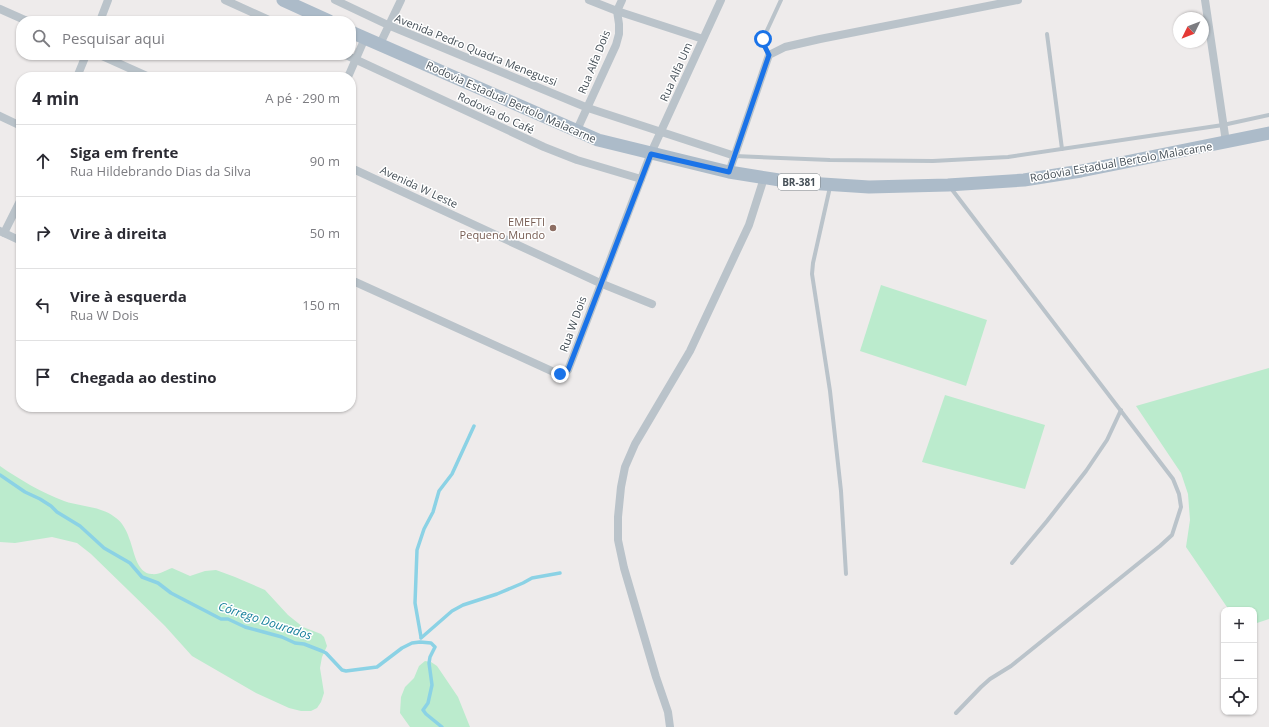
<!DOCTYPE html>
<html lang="pt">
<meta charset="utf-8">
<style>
:root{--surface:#fff;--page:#f2f2f3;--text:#2b2b33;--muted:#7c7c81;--line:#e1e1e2}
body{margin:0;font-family:"Open Sans",sans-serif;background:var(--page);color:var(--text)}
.controls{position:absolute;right:12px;bottom:12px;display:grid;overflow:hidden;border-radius:8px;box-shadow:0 1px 3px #0004}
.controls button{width:36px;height:36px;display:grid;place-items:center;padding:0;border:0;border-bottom:1px solid var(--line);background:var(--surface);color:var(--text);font:20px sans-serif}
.compass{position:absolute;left:1173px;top:12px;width:36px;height:36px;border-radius:50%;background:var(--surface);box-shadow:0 1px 3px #0004;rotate:227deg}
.stop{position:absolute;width:12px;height:12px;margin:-9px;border:3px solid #1a73e8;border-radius:50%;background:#fff}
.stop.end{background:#1a73e8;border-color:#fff;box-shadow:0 1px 4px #0008}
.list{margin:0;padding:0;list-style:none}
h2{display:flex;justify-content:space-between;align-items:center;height:52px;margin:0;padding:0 16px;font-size:17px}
h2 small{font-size:13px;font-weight:400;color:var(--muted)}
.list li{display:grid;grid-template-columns:26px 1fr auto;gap:12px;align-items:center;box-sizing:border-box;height:72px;padding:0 16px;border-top:1px solid var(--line)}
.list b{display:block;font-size:15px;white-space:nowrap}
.list p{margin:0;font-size:13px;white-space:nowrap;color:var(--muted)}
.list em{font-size:13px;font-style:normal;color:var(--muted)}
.icon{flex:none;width:22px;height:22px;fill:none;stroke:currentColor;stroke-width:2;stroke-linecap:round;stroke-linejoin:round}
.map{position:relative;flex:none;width:1269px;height:727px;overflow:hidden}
.search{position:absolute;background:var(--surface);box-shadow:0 1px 3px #0004;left:16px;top:16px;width:340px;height:44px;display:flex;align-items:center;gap:10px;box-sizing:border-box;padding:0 14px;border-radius:16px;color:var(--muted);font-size:15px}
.panel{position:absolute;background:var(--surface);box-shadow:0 1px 3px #0004;left:16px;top:72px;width:340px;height:340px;border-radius:16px}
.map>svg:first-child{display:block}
.green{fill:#bbebcd}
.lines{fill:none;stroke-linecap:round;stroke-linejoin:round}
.stream{stroke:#8bd2e5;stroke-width:3.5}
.service{stroke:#bac3ca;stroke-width:4}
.minor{stroke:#bac3ca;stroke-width:8}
.primary{stroke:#acbbc9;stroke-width:13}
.route{stroke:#1a73e8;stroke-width:5}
.education-dot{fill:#8d6e63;stroke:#fff;stroke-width:1.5}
.labels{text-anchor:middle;stroke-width:3;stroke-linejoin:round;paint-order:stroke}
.shield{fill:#fff;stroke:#7d8489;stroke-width:1}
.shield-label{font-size:10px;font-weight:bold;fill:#454f57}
.street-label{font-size:11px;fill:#454f57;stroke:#fff}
.education-label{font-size:11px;fill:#785e54;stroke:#fff;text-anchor:end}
.water-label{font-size:12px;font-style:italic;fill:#157f9b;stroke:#fff}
</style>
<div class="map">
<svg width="1269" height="727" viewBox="0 0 1269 727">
<rect width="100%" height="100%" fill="#eeebeb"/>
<g class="green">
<path d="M881 285 987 320 966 386 860 351Z"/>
<path d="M1269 368V619L1254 624V610H1229L1186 547 1190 520 1188 494 1181 473 1136 406Z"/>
<path d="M945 395 1045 425 1025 489 922 462Z"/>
<path d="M0 466C20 480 41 492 64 501 81 507 102 506 116 518 122 522 127 531 129 538 134 549 136 574 152 574 159 575 166 570 172 568L190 576 205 571 216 570 235 577 265 590 288 615 303 627 321 634 324 637 327 646 322 657 320 668 324 693 321 702 317 708 311 711H301L289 708 256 693 192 656 165 626 91 554 77 543 52 537 15 543 0 542Z"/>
<path d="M425 661 431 662 437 666 458 697 470 727H410L400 713 401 697 405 687 414 678 419 666Z"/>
</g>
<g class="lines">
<g class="stream">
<path d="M0 475 25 492 40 499 51 506 57 512 80 526 104 548 130 563 142 577 158 583 171 593 221 619H228L245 627 282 637 295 643 304 644 322 651 326 653 342 670 346 671 377 667 402 648 412 643 420 642 431 643 435 647 430 657 429 663 432 685 428 703 423 710 426 714 442 727"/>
<path d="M421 637 415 603 417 550 424 529 433 512 439 491 452 474 474 426"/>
<path d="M421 638 452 611 463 605 497 594 523 583 532 578 560 573"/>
</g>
<g class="service">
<path d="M1047 34 1062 149"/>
<path d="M769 55 763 43V39L781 0"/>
<path d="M735 156 830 160 933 161 1008 157 1223 125 1269 115"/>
<path d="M830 187 813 263 812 274 830 391 841 491 846 574"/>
<path d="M950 187 1173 479 1179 494 1181 507 1172 535 1160 546 1011 666 990 679 981 687 956 713"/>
<path d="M1012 563 1047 521 1086 471 1107 440 1121 410"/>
</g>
<g class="minor">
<path d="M225 0 271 21"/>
<path d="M335 0 388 25 588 108 735 156"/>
<path d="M589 0 617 11 703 39"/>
<path d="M1205 0 1226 142"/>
<path d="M0 9 27 21"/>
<path d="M100 21 108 0"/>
<path d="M380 44 401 0"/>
<path d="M100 55 149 77"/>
<path d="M346 55 544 147 577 160 641 179"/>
<path d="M77 77 86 55"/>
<path d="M348 77 365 38"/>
<path d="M0 116 21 126"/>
<path d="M576 132 616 45 619 34V24L617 11 622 0"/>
<path d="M351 168 600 283 652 304"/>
<path d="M729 172 769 55 785 47 820 39 1018 0"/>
<path d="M0 231 21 241"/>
<path d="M4 233 21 199"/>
<path d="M351 280 556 373H565L568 370 651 153 721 0"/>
<path d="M670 727 668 712 656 677 624 568 618 540V517L621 487 625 467 635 444 690 351 749 225 764 178"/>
</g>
<g class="primary">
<path d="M283 0 329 21"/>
<path d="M351 32 598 140 729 172 792 182 869 187 948 185 1024 180 1081 171 1269 133"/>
</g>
</g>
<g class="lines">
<path class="route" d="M560 374 568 370 651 154 729 172 769 55 763 43V39"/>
</g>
<circle class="education-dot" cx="553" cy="228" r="4"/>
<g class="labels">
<rect class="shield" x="778" y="174" width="42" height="16" rx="3"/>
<g class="shield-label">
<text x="799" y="186">BR-381</text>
</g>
<g class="street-label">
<text transform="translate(476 50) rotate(22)" y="4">Avenida Pedro Quadra Menegussi</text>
<text transform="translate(594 62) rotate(-68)" y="4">Rua Alfa Dois</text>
<text transform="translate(676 72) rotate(-66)" y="4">Rua Alfa Um</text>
<text transform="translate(511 102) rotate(24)" y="4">Rodovia Estadual Bertolo Malacarne</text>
<text transform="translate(496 113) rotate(25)" y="4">Rodovia do Café</text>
<text transform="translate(1121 162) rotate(-10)" y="4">Rodovia Estadual Bertolo Malacarne</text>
<text transform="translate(419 187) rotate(25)" y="4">Avenida W Leste</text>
<text transform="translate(573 324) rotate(-70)" y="4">Rua W Dois</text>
</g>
<g class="education-label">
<text x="545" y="226">EMEFTI<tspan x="545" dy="13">Pequeno Mundo</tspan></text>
</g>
<g class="water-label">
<text transform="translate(265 621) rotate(18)" y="4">Córrego Dourados</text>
</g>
</g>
</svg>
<div class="controls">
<button>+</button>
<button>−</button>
<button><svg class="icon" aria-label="locate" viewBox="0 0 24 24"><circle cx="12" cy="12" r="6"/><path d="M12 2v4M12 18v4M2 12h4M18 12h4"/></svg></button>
</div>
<svg class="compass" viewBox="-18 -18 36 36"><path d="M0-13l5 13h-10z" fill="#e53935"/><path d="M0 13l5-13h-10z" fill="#7c7c81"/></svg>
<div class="stop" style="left:763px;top:39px"></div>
<div class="stop end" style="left:560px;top:374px"></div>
<div class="search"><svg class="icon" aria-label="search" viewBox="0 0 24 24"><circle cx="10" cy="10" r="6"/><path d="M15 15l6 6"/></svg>Pesquisar aqui</div>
<section class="panel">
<h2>4 min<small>A pé · 290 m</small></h2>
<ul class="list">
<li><svg class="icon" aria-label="ahead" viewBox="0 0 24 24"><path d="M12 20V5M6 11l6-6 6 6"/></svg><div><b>Siga em frente</b><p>Rua Hildebrando Dias da Silva</p></div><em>90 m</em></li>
<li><svg class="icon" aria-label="right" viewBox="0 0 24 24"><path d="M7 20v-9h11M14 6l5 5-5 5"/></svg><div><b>Vire à direita</b></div><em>50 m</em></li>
<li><svg class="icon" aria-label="left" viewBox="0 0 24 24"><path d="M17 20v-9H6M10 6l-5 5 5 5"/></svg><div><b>Vire à esquerda</b><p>Rua W Dois</p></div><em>150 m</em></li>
<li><svg class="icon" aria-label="arrive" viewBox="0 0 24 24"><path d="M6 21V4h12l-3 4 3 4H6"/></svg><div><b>Chegada ao destino</b></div></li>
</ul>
</section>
</div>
